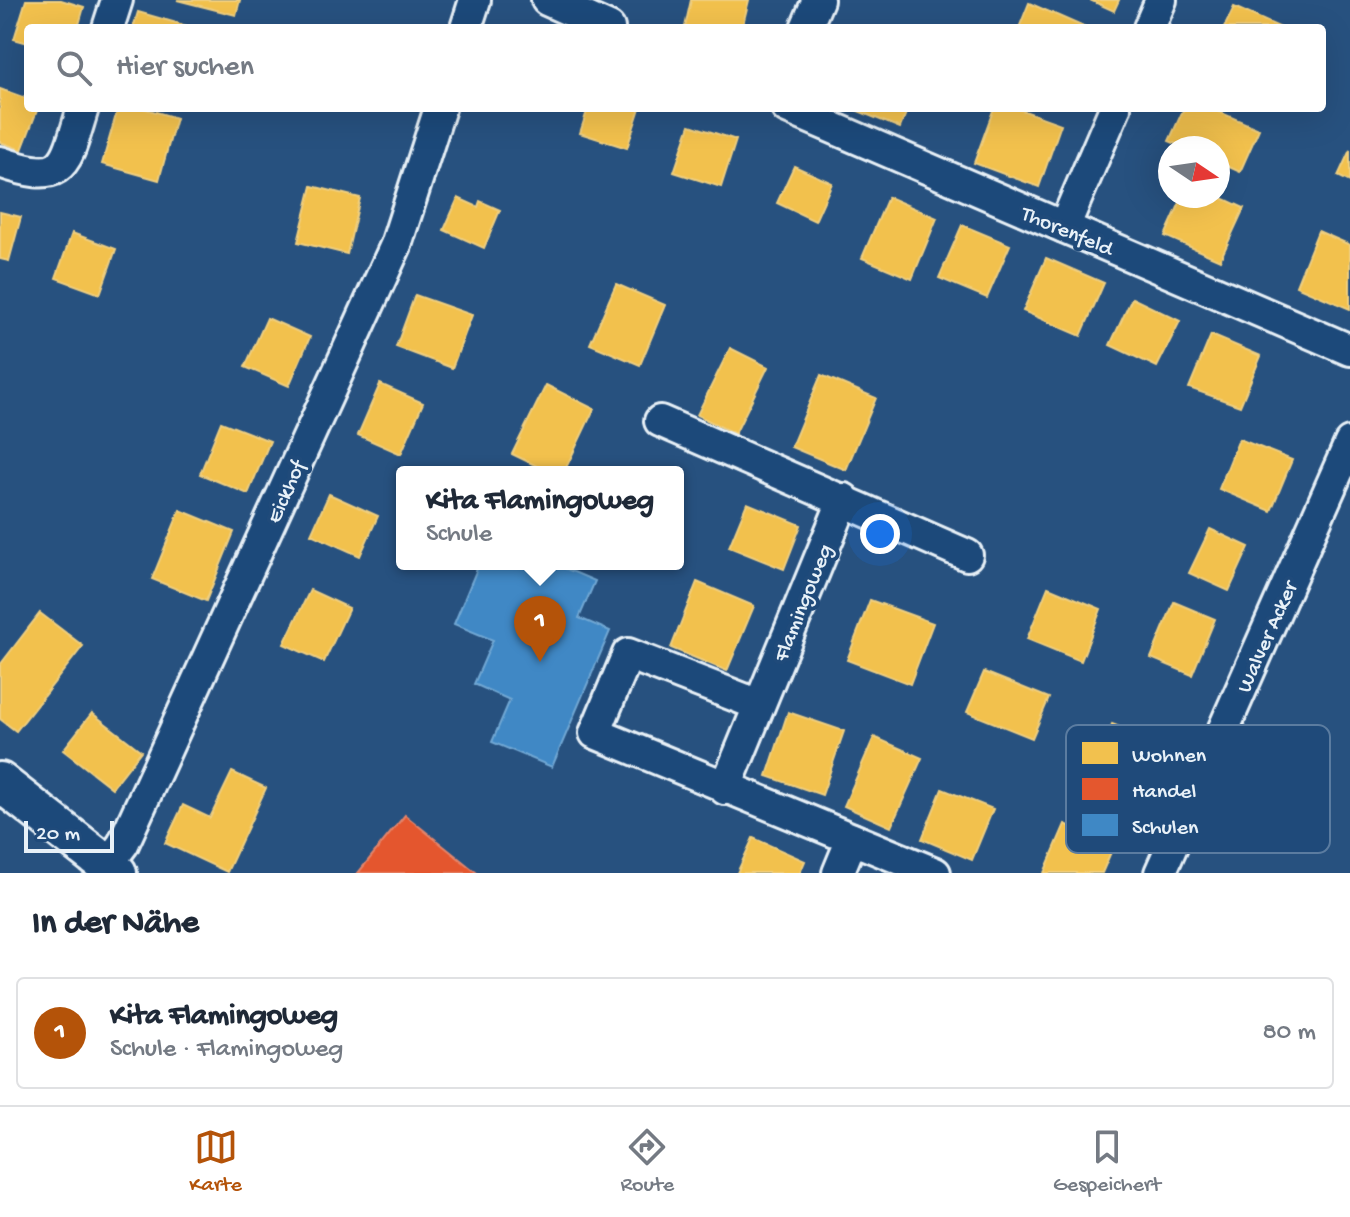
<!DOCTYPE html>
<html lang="de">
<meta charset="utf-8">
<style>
:root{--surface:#fff;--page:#f2f2f3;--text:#1f2937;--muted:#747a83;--line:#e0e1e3;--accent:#b45309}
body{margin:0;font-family:"Gochi Hand",sans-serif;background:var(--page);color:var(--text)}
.compass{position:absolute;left:1158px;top:136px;width:72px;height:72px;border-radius:50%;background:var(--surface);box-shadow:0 8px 32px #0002;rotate:103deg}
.scale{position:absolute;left:24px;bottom:20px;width:90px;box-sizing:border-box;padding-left:8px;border:4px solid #e8f1f8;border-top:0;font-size:22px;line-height:28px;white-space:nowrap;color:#e8f1f8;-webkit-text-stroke:6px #1f4a7a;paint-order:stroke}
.you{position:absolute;left:880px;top:534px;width:28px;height:28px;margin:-20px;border:6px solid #fff;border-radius:50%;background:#1a73e8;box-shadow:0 0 0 12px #1a73e833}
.badge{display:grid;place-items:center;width:52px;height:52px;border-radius:50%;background:var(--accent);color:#fff;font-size:26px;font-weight:700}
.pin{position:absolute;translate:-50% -66px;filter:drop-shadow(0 2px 4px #0008)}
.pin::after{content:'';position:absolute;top:42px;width:28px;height:24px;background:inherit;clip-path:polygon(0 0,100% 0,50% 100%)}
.popup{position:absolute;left:396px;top:466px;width:288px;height:104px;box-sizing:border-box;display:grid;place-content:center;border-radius:8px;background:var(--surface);filter:drop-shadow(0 2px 6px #0005);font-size:26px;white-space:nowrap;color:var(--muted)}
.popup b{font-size:30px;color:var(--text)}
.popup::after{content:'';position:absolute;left:50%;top:100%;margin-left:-16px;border:16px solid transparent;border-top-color:var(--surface)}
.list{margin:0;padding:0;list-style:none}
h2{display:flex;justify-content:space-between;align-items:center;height:104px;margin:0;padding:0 32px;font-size:34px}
h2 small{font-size:26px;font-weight:400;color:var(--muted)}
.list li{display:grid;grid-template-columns:52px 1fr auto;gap:24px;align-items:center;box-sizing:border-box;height:112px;margin:0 16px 16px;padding:0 16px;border:2px solid var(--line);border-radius:8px}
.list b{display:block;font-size:30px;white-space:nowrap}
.list p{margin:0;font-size:26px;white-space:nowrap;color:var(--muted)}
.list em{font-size:26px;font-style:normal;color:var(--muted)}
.icon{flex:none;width:44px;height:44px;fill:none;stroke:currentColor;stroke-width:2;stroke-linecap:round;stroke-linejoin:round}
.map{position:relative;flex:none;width:1350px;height:873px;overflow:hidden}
.search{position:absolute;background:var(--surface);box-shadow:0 8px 32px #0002;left:24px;right:24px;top:24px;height:88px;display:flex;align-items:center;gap:20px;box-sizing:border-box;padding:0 28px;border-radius:8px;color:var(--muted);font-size:30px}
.sheet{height:232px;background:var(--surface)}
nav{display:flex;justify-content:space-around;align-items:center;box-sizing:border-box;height:112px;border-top:2px solid var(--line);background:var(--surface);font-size:22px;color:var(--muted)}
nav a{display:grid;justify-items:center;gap:4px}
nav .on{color:var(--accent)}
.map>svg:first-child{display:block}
.homes{fill:#f2c14e;stroke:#efcf81;stroke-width:2}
.shops{fill:#e4572e;stroke:#e5856b;stroke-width:2}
.schools{fill:#3f88c5;stroke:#72a8d4;stroke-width:2}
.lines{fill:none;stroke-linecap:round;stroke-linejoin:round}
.minor-casing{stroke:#e8f1f8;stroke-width:36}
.major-casing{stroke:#e8f1f8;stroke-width:44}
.minor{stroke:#1f4a7a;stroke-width:30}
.major{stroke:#1f4a7a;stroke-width:38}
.labels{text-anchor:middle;stroke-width:8;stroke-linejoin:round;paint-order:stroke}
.street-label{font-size:22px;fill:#e8f1f8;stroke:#1f4a7a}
.key{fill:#1f4a7a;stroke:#5b7ca0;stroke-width:2}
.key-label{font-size:22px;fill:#e8f1f8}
</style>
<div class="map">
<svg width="1350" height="873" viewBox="0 0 1350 873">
<rect width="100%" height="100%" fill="#27517f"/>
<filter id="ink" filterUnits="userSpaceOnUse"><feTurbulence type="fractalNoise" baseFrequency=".0125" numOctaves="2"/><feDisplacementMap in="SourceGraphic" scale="16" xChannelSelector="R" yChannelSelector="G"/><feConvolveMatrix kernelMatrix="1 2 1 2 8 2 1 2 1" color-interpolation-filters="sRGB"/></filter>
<g filter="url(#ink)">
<g class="homes">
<path d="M26 0H61L84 7 78 28H28V43L14 39Z"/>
<path d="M177 0H240L236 15Z"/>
<path d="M691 0H749L742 28 685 27Z"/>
<path d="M1090 0H1119L1114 11Z"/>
<path d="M1029 3 1086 28H1019Z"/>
<path d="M1234 7 1281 28H1224Z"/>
<path d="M138 12 194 28H133Z"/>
<path d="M0 89 28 99V108H38L22 150 0 142Z"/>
<path d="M118 108H143L176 118 159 180 102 164Z"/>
<path d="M588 108H640L627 148 580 133Z"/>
<path d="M851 108H908L900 128Z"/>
<path d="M994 108H1016L1061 124 1039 187 974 163Z"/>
<path d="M1184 108H1210L1259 129 1240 172 1218 162V148H1186L1169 141Z"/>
<path d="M690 125 736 140 721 187 674 172Z"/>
<path d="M1350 150V182L1338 176Z"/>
<path d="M794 166 832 183 815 221 777 203Z"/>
<path d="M312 186 360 198 347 254 298 242Z"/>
<path d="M1183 196H1218L1244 208 1220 260 1165 236Z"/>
<path d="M888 197 937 218 912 279 862 258Z"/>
<path d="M458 198 478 207 480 201 500 210 484 248 444 230Z"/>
<path d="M0 212 21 217 9 261 0 259Z"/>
<path d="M962 225 1010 245 987 298 939 278Z"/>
<path d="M1318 231 1350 245V309L1296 286Z"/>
<path d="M72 233 116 249 100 294 56 278Z"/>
<path d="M1046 258 1104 283 1081 336 1023 311Z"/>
<path d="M616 284 665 305 640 365 590 344Z"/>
<path d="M415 295 472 315 452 368 396 347Z"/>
<path d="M1132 298 1180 321 1157 367 1110 345Z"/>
<path d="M267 318 310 337 289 386 245 367Z"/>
<path d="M1211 335 1261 356 1240 406 1189 388Z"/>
<path d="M730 348 768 367 735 434 697 415Z"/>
<path d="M821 375 876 398 846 470 791 447Z"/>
<path d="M380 384 423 403 401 454 358 435Z"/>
<path d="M546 385 594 409 564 472H549L512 454Z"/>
<path d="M221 422 270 441 248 494 200 474Z"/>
<path d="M1239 439 1292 460 1271 511 1219 489Z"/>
<path d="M329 494 378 516 360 556 311 534Z"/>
<path d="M747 503 801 525 784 569 729 547Z"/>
<path d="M180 510 234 532 206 601 152 579Z"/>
<path d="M1210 529 1249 547 1229 591 1189 573Z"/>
<path d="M697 582 754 606 727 671 671 648Z"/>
<path d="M1048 587 1101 609 1081 661 1027 639Z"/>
<path d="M310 590 349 608 324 662 284 644Z"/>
<path d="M870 600 933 623 910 684 847 660Z"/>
<path d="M1174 602 1215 619 1192 675 1151 658Z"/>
<path d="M40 613 83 646 16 731 0 719V665Z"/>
<path d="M984 672 1049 698 1032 738 967 712Z"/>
<path d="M788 712 844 731 822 795 767 776Z"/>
<path d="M92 713 141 751 112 788 63 750Z"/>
<path d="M1112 724 1155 741 1136 790 1094 774Z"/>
<path d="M874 737 922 758 891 827 844 806Z"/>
<path d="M232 772 266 788 227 872 165 843 183 805 210 818Z"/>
<path d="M942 789 993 809 972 860 922 839Z"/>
<path d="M1065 824 1114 845 1102 873H1044Z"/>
<path d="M753 838 805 861 800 873H737Z"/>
</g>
<path class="shops" d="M405 815 477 873H358Z"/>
<path class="schools" d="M479 564H555L595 581 579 618 610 631 552 767 492 742 510 700 474 684 493 640 454 624Z"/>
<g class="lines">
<g class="minor-casing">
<g id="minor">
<path d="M547 0 609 28"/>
<path d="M108 28 117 0"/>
<path d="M466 28 475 0"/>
<path d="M806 28 818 0"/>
<path d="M1149 28 1161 0"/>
<path d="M787 108 1350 350"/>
<path d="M0 162C66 185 65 166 83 108"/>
<path d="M1064 227 1115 108"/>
<path d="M660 421 967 555"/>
<path d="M759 705 628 654 595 733 935 873"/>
<path d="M725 789 844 499"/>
<path d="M107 865 123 844 396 245 440 108"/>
<path d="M838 873 852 839"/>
<path d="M1160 873 1350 443"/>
</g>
</g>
<g class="major-casing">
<path id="major" d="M0 782 117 873"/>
</g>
<use href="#minor" class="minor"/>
<use href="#major" class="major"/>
</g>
</g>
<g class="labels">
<g class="street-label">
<text transform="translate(1068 229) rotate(23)" y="8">Thorenfeld</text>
<text transform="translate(284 491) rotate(-66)" y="8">Eickhof</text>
<text transform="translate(801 602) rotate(-68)" y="8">Flamingoweg</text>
<text transform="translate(1265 636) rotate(-66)" y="8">Walver Acker</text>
</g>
</g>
<rect x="1066" y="725" width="264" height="128" rx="12" class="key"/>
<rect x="1082" y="742" width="36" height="22" fill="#f2c14e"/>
<rect x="1082" y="778" width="36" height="22" fill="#e4572e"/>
<rect x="1082" y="814" width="36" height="22" fill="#3f88c5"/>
<g class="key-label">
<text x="1132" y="761">Wohnen</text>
<text x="1132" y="797">Handel</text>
<text x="1132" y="833">Schulen</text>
</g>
</svg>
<svg class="compass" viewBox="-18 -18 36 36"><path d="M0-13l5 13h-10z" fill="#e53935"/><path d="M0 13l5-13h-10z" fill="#747a83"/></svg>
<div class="scale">20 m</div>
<div class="you"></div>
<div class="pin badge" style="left:540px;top:662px">1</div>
<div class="popup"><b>Kita Flamingoweg</b>Schule</div>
<div class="search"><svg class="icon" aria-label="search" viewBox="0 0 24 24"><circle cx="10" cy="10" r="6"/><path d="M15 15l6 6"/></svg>Hier suchen</div>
</div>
<section class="sheet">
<h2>In der Nähe<small></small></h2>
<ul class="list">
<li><span class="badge">1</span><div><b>Kita Flamingoweg</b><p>Schule · Flamingoweg</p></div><em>80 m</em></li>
</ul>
</section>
<nav>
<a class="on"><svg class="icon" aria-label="map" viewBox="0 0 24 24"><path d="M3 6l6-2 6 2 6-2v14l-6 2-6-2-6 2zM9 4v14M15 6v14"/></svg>Karte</a>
<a><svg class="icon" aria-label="directions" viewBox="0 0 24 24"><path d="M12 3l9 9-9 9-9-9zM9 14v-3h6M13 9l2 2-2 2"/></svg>Route</a>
<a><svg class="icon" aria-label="saved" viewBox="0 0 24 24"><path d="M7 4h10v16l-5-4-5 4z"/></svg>Gespeichert</a>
</nav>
